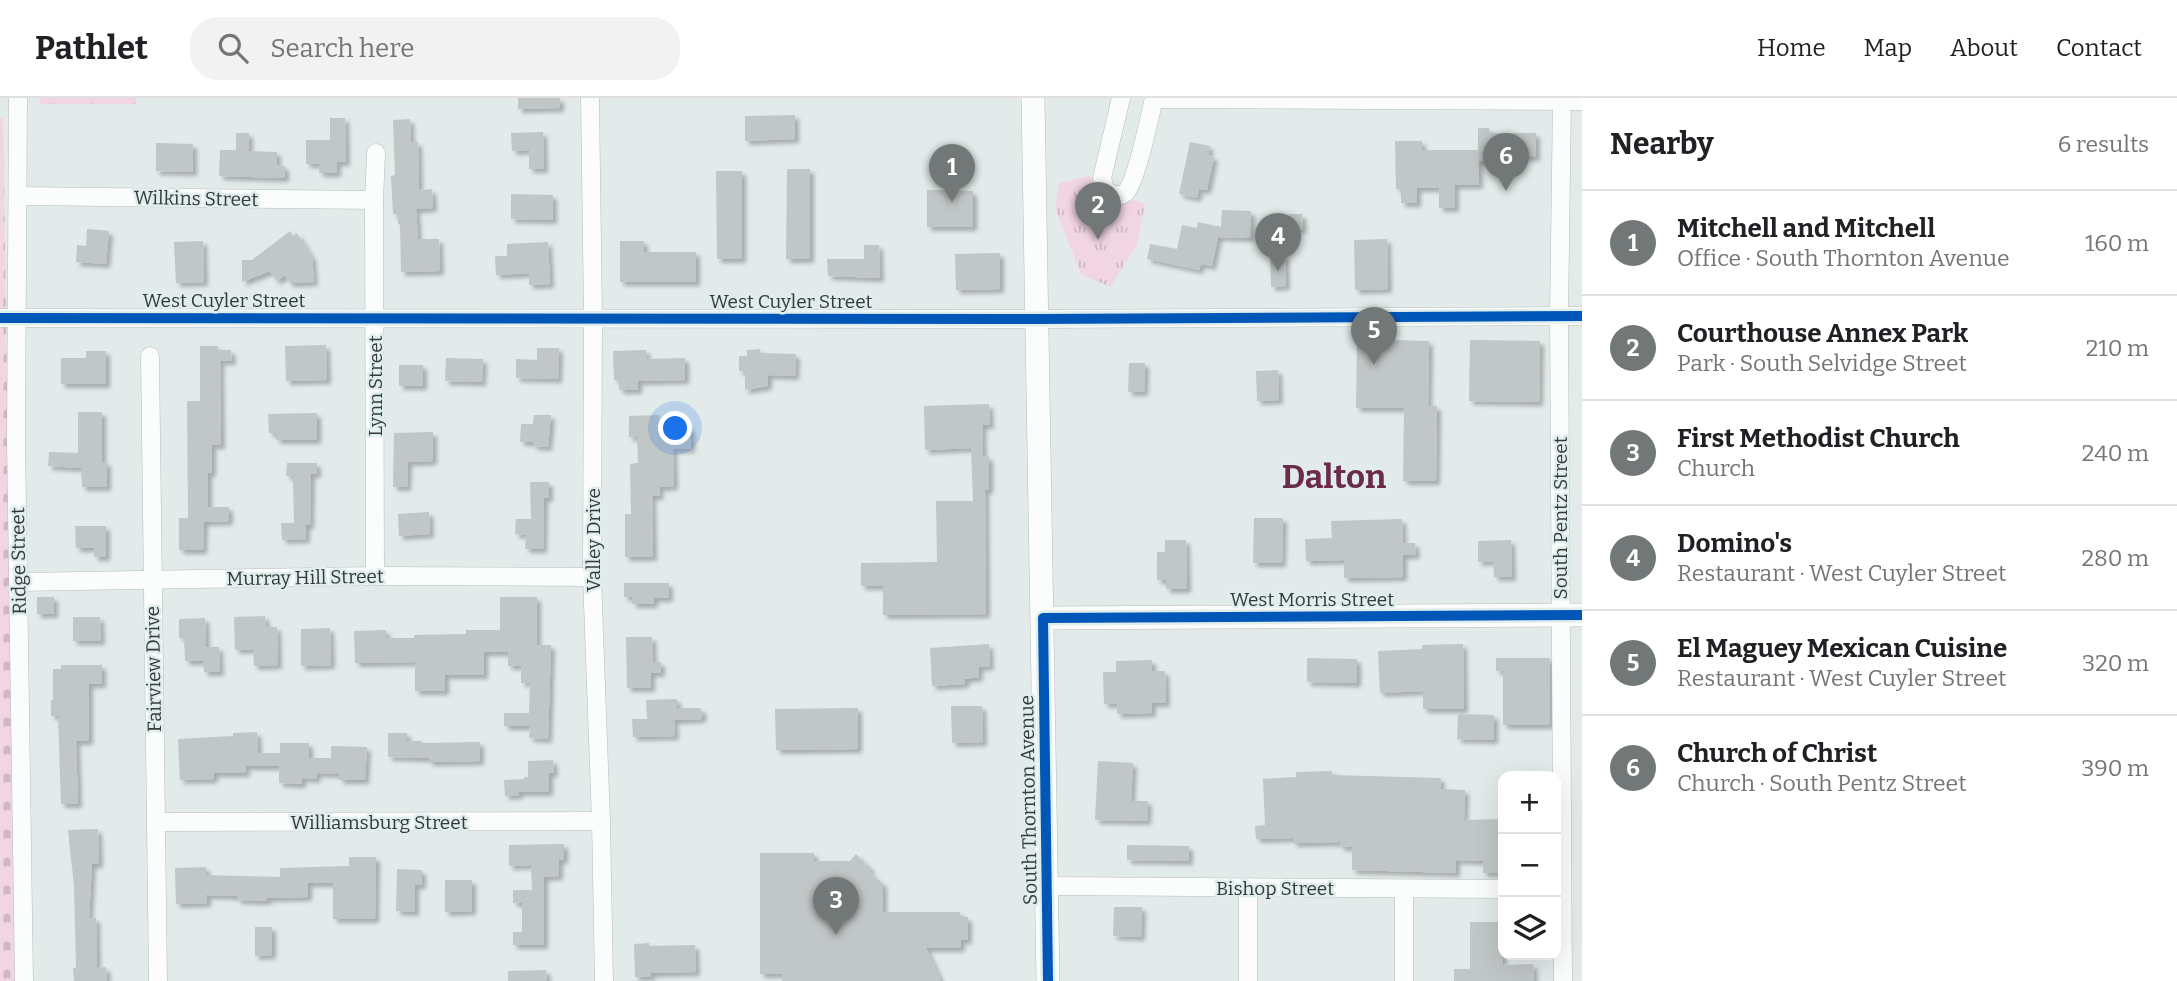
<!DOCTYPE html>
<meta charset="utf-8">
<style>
:root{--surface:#fff;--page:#f2f2f2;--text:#202124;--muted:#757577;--line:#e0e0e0;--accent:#727877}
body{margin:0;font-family:Bitter,serif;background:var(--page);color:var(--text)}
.controls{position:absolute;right:21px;bottom:21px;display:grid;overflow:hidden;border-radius:14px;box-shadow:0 7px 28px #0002}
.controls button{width:63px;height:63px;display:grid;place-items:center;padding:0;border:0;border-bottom:2px solid var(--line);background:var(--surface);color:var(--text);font:35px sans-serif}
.you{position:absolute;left:676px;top:331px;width:24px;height:24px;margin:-18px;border:5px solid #fff;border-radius:50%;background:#1a73e8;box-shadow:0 0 0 10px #1a73e833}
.badge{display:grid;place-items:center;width:46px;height:46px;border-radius:50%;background:var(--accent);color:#fff;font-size:23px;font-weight:700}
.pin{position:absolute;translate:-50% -58px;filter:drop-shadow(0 2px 4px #0008)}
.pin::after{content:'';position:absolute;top:37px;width:24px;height:21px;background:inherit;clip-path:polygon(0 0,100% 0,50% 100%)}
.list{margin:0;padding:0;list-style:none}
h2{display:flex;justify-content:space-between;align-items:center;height:91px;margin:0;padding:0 28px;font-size:30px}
h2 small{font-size:23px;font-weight:400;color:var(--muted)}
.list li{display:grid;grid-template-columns:46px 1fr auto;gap:21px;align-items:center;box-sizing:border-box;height:105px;padding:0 28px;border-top:2px solid var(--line)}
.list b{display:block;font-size:26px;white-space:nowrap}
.list p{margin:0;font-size:23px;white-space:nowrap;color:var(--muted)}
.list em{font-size:23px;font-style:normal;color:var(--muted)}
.icon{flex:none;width:38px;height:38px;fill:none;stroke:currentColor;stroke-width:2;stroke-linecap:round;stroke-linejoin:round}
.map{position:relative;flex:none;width:1582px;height:883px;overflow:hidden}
header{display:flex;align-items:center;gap:42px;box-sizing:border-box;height:98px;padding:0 35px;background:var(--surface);border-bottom:2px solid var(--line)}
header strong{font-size:33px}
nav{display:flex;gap:38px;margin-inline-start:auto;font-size:24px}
.search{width:490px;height:63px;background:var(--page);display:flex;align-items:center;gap:18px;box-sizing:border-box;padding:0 24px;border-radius:28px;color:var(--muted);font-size:26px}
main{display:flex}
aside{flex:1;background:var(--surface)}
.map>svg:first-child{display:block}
.grass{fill:url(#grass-tufts)}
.cemetery{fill:url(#cemetery-stones)}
.building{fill:#c1c6c6;filter:url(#shadow)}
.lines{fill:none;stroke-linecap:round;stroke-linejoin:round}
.minor-casing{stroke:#b7bcbc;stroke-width:19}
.major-casing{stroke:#b7bcbc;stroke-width:24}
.minor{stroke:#fbfcfc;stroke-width:18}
.major{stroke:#fbfcfc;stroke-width:23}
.cycleway-casing{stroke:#e0eded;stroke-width:15}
.cycleway{stroke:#0057b8;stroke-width:10}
.labels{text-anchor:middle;stroke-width:5;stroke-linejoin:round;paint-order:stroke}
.street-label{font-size:19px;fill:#353a39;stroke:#e0eded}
.town-label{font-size:33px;font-weight:bold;fill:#6c2b4a;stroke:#e0eded}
</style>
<header>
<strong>Pathlet</strong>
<div class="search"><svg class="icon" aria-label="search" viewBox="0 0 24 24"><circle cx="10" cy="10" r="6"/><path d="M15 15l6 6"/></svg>Search here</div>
<nav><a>Home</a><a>Map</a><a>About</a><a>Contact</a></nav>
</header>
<main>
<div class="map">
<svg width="1582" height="883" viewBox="0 0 1582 883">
<defs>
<pattern id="grass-tufts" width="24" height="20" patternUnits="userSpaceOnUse" patternTransform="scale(1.75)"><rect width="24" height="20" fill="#f1d5e2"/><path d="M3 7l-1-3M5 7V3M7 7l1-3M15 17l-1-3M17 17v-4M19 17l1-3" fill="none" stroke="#cfb8c3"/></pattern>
<pattern id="cemetery-stones" width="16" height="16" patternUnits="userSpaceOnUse" patternTransform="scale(1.75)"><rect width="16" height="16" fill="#f1d5e2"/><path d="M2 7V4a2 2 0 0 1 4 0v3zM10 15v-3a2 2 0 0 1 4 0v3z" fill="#cfb8c3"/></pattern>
<filter id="shadow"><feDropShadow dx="4" dy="4" stdDeviation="2" flood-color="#0004"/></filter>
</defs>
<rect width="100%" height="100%" fill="#e3eaea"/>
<g class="grass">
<rect x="40" y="0" width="96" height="6"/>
<path d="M1089 78 1107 110 1135 102 1145 106 1137 147 1110 189 1081 176 1055 111 1059 85Z"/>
</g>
<path class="cemetery" d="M0 20H3L16 883H0Z"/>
<g class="building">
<path d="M518 0H560V10L518 11Z"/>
<path d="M795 17V41L745 43V18Z"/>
<path d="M330 20H345L346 64H337V75H319V66H306V42H330Z"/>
<path d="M410 21 411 44H418L419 92 432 91 433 110 416 111 418 141H439L440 173 401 174 400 126H398L397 116H393L391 78 395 77 393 22Z"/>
<path d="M1478 30H1489V35H1536V59H1490V63H1479V87H1455V110H1439V90H1417V105H1401V91H1396L1395 43H1422V52H1478Z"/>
<path d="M543 34 544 71H529V52L512 53 511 35Z"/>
<path d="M236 35H249V53L277 54V67L285 68V80L219 78 220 52H236Z"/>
<path d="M1190 44 1210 48 1208 57 1214 59 1207 92 1199 91 1197 100 1179 96Z"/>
<path d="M156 45 193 46V74L156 73Z"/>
<path d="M787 71H810V161H786Z"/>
<path d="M716 73H742V161H717Z"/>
<path d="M927 92 973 93V129H927Z"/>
<path d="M511 96 553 97V122L511 121Z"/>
<path d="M1222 112 1251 113 1250 140 1218 139 1212 168 1201 166 1199 172 1147 161 1150 146 1177 151 1182 127 1197 130 1198 124 1221 129Z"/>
<path d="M1289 116H1302L1303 131 1289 132Z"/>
<path d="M87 131 109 133 106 166 76 164 77 147 86 148Z"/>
<path d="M290 133 293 138 297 135 312 159 314 184 290 185 285 177 277 183 270 173 242 184V162H252Z"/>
<path d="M1387 141 1388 191 1355 192 1354 142Z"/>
<path d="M203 143 204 184 176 185 174 144Z"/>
<path d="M620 143H644V154H696V184H620Z"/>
<path d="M548 144 550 186 529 187V175L496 177 495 158H507V146Z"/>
<path d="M864 147H879L880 180 828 178 827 161H864Z"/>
<path d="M1000 155V191L956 192 955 156Z"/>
<path d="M1270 157H1285L1286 188 1271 189Z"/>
<path d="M1357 241 1429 243 1428 308H1437L1436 383H1403L1404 310H1356Z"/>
<path d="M1470 242 1540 243 1539 304 1469 303Z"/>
<path d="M326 247 327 282 286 283 285 248Z"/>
<path d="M200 248H218V252H231L232 263H220L221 347H212V375H208V409H229V423L204 424 203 452H179V420H188L187 303H200Z"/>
<path d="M537 250H559L558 281 516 280V261L537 262Z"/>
<path d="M760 251V255L796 256 795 278 768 277V288L745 292V273H739V258H747V252Z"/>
<path d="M646 252 647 261 685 260V282L638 283V292H619V282H614L613 253Z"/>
<path d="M86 253H106V286H61V260H86Z"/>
<path d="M446 260 483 261 482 284 445 283Z"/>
<path d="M1129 265H1145L1144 294H1128Z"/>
<rect x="399" y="267" width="24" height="21"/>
<path d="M1278 272 1279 302 1257 303 1256 273Z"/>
<path d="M989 306 990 327H982L983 359 989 358V392H985L986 516 883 517V488H861V465L937 464 936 403H973L971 350 925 352 924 308Z"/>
<path d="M78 314H102V364H107V389H82L81 370 48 368 49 354 78 355Z"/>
<path d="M317 315V342H276V335H269L268 316Z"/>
<path d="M534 317H551L548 349 533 348V344H520L521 326H533Z"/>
<path d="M659 317 660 330 691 329V351H673L674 388 659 389 660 398H652L653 459H625V416H631L630 366 638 365 637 339H629V318Z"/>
<path d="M433 334V363L408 364 407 389H393L394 335Z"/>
<path d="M287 365H317V376H311L310 427H306V441L282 442 281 425H294L293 378H286Z"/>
<path d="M530 384H549V400H544L543 451H525L526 437 515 436 516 421H531Z"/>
<path d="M429 414 430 436 399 438 398 416Z"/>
<path d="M1254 420H1283L1282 465H1253Z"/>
<path d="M1402 421 1403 445H1415L1416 457H1403V479L1344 480V462L1306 463 1305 441 1332 440 1331 423Z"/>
<path d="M75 428H106V459H94V450H76Z"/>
<path d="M1165 442H1186L1187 491H1166V482H1157V454H1165Z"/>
<path d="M1511 442 1512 479H1494L1493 463 1478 464V443Z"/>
<path d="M624 485H669V500H654V506H632V499H624Z"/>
<rect x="37" y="499" width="17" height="17"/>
<path d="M500 499H537V547H551L548 641 529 640 530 628H504V615H529L530 585H521V568H508V554H484V577H445V593H415V564L355 565 354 533 386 532V540H414V537L466 536V532H500Z"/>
<path d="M265 518 266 529H277L278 567 254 568 253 551 235 552 234 519Z"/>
<path d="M73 519H100L101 543H73Z"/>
<path d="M205 520 206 549H219L220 574H204L203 563H185L184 540H179V521Z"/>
<path d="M330 530 331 567 301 568V531Z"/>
<path d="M626 539H652L653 564H661V575H651V590H627Z"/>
<path d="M989 546 990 568 979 569V579L965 581V586L932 588 930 550Z"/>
<path d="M1463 546 1464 611H1423V593L1380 595 1378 553 1422 551V547Z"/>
<path d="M1307 560 1357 561V585L1307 584Z"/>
<path d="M1496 560H1550V627H1503V573H1496Z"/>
<path d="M1152 562V573H1165L1166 605H1152V615L1117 616V605L1104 606 1103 574H1116V563Z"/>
<path d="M61 567H102V586H89V643H76L78 706H61L58 618H51V602H53V571H61Z"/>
<path d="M677 601V610H700L703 615 701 621 674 622 675 638 633 639 632 621H647L646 602Z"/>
<path d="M951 608H982L983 644 952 645Z"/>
<path d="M858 610V651L776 652 775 611Z"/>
<path d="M1458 616 1494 617V642L1457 641Z"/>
<path d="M257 634 258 655H280V645H309V660H331V648L367 649 365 682H339L340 676 317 675 316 681 302 680V686L279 685V668H245L246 675H214V681L180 682 178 641 233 638V635Z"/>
<path d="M388 635H407V643H422V645L480 644V663L429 664V660L388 659Z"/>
<path d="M553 662 554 675H549V694H519V697L505 698 504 682 524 681V679H528V663Z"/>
<path d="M1098 663 1133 665 1131 703H1148L1147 723 1095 722Z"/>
<path d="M1332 673V677L1441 680 1440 691 1465 692 1464 722 1503 721V775H1483V763L1456 762V775L1352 772V749H1340V744L1293 745V740L1256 741 1255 728 1265 727 1263 681 1296 679V674Z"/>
<path d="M98 731 99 766H92L89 820H96L97 870 106 869 107 883H74L73 870H76L74 788 68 732Z"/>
<path d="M564 746V762H559V778L544 779V847H513V834H522V805H513V792H532L531 767 509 768V747Z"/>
<path d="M1127 747 1189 748V763L1127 762Z"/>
<path d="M760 755H814V763H850L856 756 871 771 869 774 883 786V814H960V819H968V842H961V850H926L941 883H782V876H760Z"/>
<path d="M349 759H376L375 821H333V785H308V799L267 800V803L237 802V798L207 797V805L176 806 175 770 206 769V777L280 779V770L349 768Z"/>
<path d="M397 771 422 772V787H415V814L396 813Z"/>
<path d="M445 782H472V813L445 814Z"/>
<path d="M1114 809H1142L1141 839 1113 838Z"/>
<path d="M1470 824H1503V867L1533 866 1534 883H1454V871H1470Z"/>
<path d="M255 829H272V857L255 858Z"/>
<path d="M649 845V848L695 847 696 874 651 875V879H635L634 846Z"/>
<path d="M546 872 547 883H508V873Z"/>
</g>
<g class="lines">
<g class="minor-casing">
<g id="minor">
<path d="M18 0 16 342 24 883"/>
<path d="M590 0 593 219 592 479 601 723 604 883"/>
<path d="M1121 0 1102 80 1105 92C1111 96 1118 100 1125 95 1136 86 1150 17 1154 0"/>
<path d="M1562 0 1559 218 1563 883"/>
<path d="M1154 1 1582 3"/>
<path d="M18 98 374 102"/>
<path d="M0 220 1035 221 1582 218"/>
<path d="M150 258C151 467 157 675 158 883"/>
<path d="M375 478 374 102 376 55"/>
<path d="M19 484 375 478 592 479"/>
<path d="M157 724 601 723"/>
<path d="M1047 788 1503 791"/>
<path d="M1248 789V883"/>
<path d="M1404 883V791"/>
</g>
</g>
<g class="major-casing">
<g id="major">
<path d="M1033 0 1048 883"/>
<path d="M1043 520 1582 517"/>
</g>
</g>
<use href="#minor" class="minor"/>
<use href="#major" class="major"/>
<g class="cycleway-casing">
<g id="cycleway">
<path d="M0 220 1035 221 1582 218"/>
<path d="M1048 883 1043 520 1582 517"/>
</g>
</g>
<use href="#cycleway" class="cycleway"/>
</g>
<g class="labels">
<g class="street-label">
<text transform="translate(196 100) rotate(1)" y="7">Wilkins Street</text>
<text x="224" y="209">West Cuyler Street</text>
<text x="791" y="210">West Cuyler Street</text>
<text transform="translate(375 288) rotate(-90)" y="7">Lynn Street</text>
<text transform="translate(1560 420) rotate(-90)" y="7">South Pentz Street</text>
<text transform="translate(593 442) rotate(-90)" y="7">Valley Drive</text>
<text transform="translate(18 463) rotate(-91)" y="7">Ridge Street</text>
<text transform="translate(305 479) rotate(-1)" y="7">Murray Hill Street</text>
<text x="1312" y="508">West Morris Street</text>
<text transform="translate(153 571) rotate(-91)" y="7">Fairview Drive</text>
<text transform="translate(1028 702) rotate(-91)" y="7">South Thornton Avenue</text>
<text x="379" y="731">Williamsburg Street</text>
<text x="1275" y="797">Bishop Street</text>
</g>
<g class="town-label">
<text x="1334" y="390">Dalton</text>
</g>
</g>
</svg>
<div class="controls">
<button>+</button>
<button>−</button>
<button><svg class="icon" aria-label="layers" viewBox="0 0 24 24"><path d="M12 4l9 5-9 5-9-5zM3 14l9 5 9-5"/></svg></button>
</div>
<div class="you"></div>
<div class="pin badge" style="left:952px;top:104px">1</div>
<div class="pin badge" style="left:1098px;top:142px">2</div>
<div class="pin badge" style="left:836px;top:837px">3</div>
<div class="pin badge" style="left:1278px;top:173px">4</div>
<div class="pin badge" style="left:1374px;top:267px">5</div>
<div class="pin badge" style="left:1506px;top:93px">6</div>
</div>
<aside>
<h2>Nearby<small>6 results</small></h2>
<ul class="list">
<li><span class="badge">1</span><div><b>Mitchell and Mitchell</b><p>Office · South Thornton Avenue</p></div><em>160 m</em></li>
<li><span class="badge">2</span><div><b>Courthouse Annex Park</b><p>Park · South Selvidge Street</p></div><em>210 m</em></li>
<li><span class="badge">3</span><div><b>First Methodist Church</b><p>Church</p></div><em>240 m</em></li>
<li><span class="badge">4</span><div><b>Domino's</b><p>Restaurant · West Cuyler Street</p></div><em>280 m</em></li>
<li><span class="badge">5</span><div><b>El Maguey Mexican Cuisine</b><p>Restaurant · West Cuyler Street</p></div><em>320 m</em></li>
<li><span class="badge">6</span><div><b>Church of Christ</b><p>Church · South Pentz Street</p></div><em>390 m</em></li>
</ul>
</aside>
</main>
